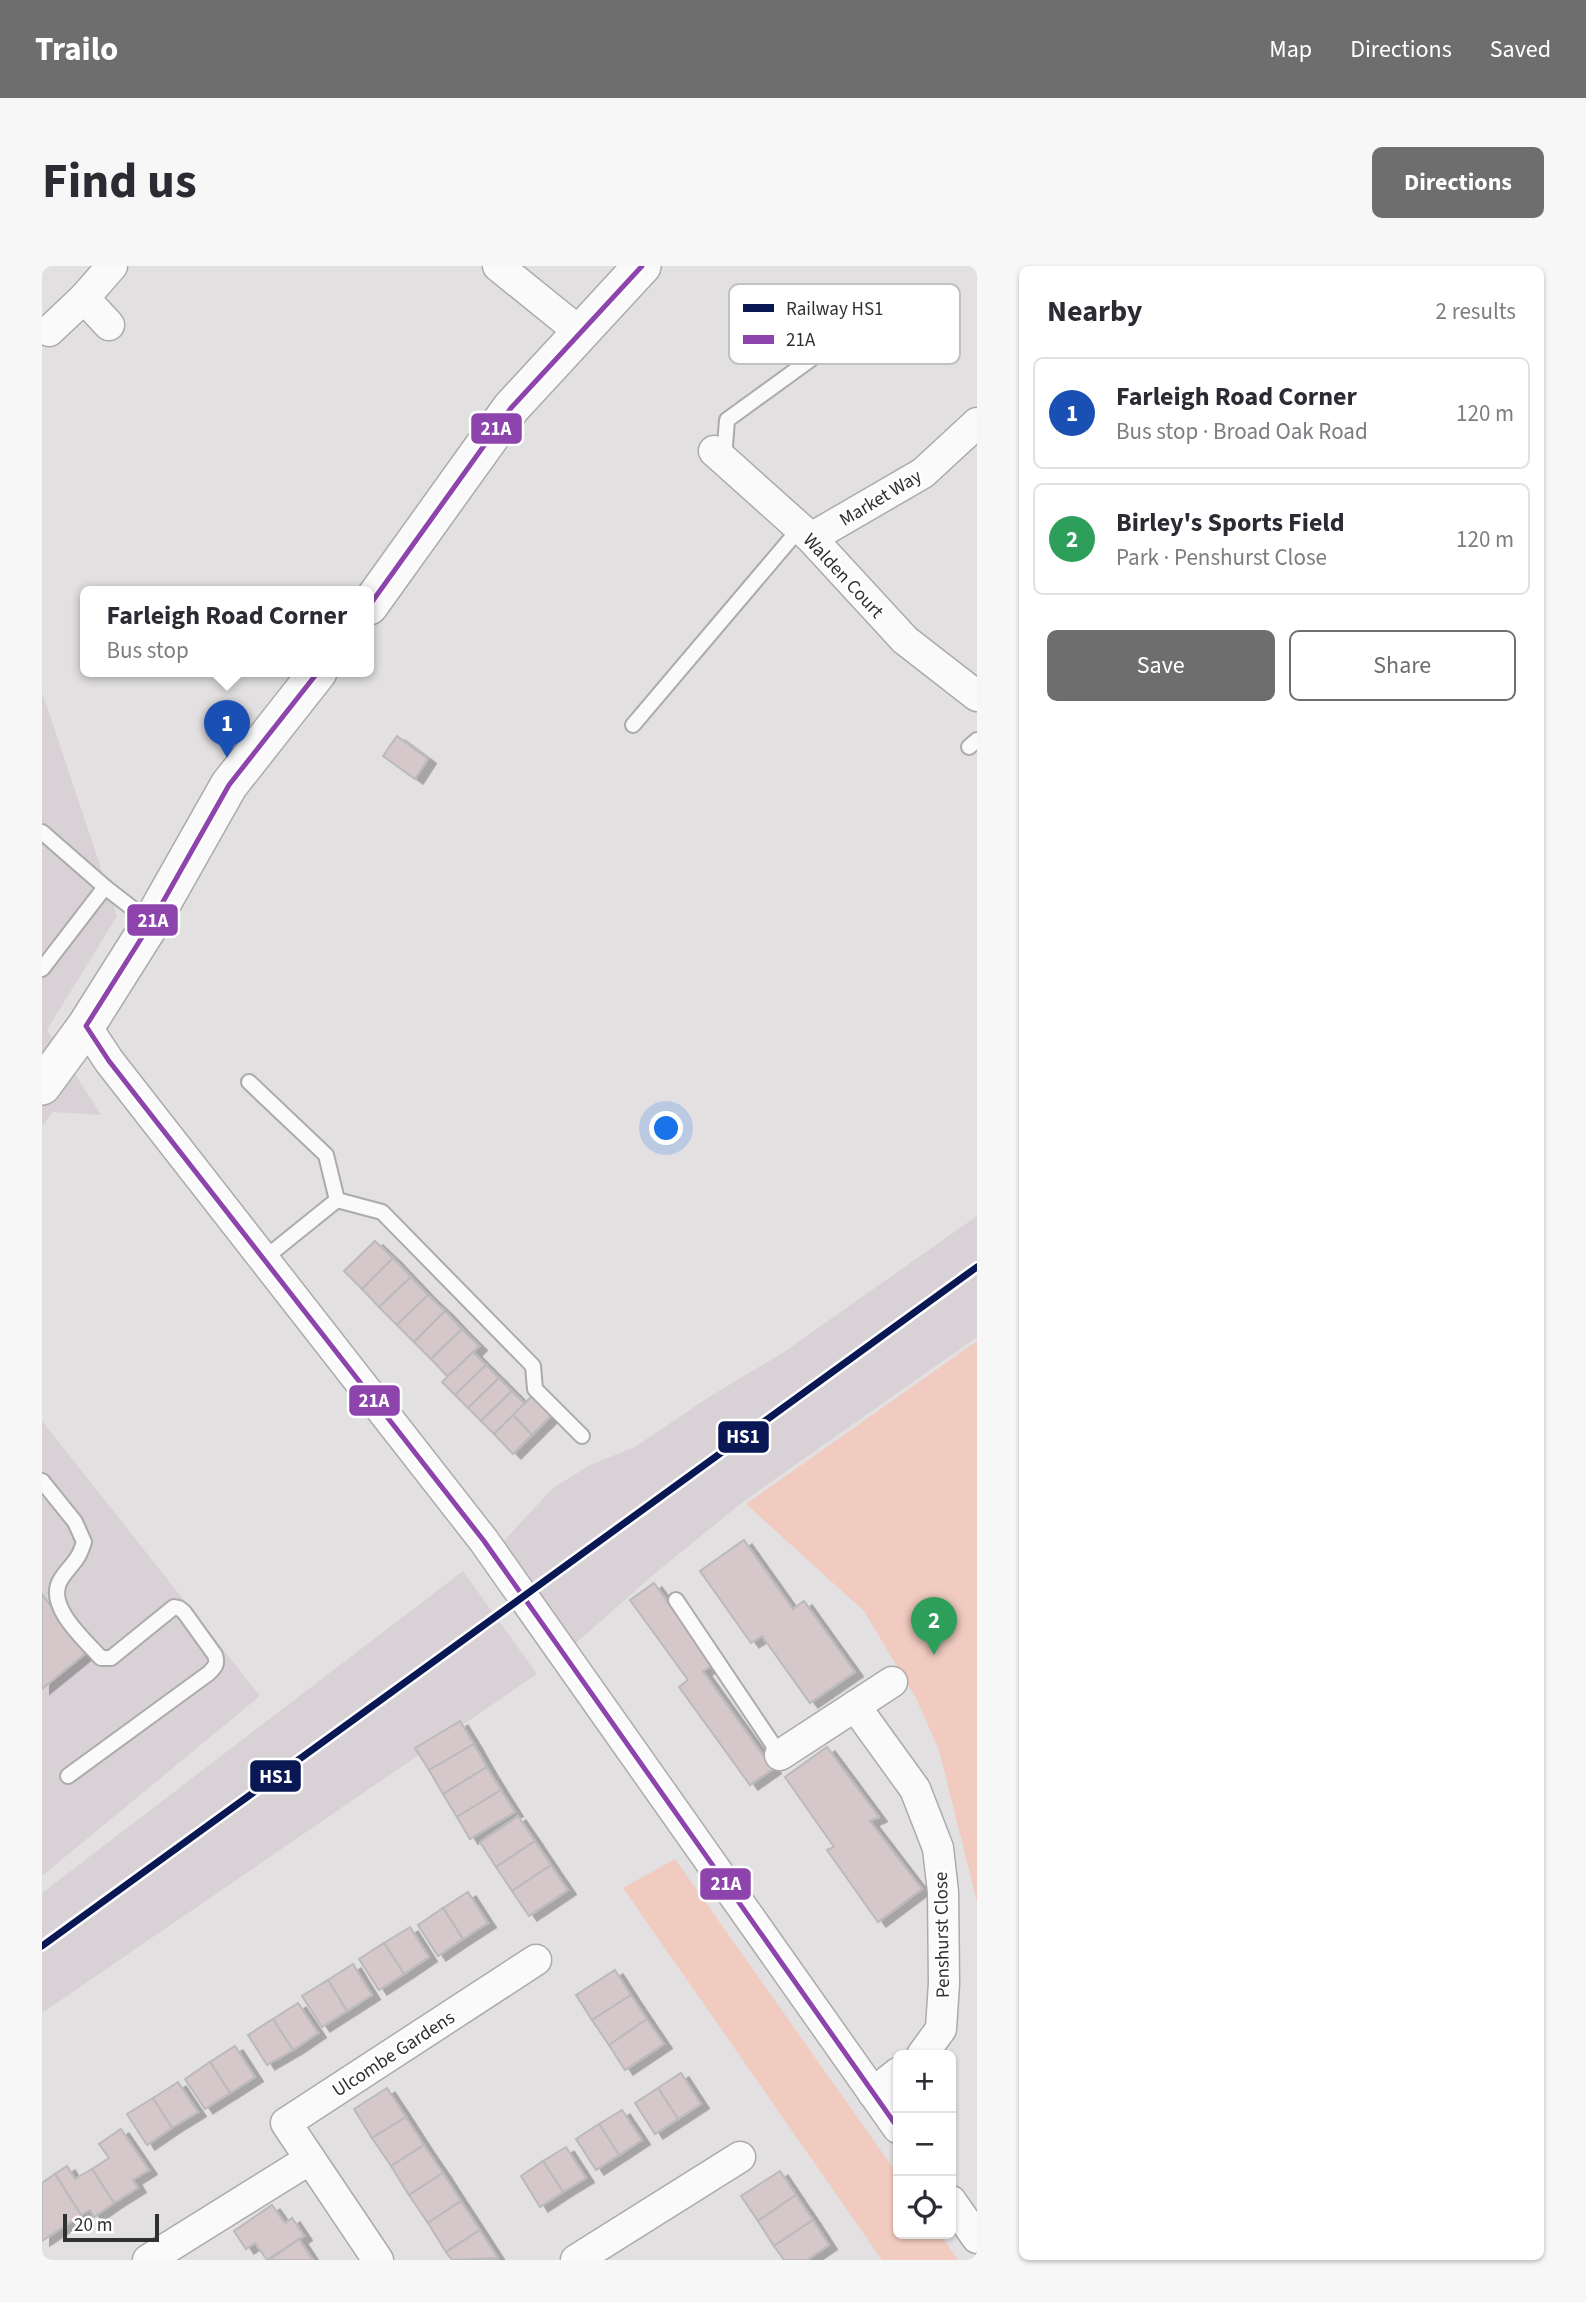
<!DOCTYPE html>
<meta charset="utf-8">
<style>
:root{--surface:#fff;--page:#f7f7f7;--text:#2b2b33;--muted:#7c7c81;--line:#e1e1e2;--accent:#6f6e6f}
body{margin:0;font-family:"Source Sans 3",sans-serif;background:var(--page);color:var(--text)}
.controls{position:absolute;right:21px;bottom:21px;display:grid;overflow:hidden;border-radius:10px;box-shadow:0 2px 5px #0004}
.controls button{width:63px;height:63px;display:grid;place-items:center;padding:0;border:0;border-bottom:2px solid var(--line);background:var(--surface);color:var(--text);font:35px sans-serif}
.scale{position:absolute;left:21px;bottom:18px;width:96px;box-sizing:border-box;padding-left:7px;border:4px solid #313031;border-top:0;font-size:19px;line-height:24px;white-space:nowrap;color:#313031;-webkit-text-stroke:5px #fff;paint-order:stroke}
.you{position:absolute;left:625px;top:863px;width:24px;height:24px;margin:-18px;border:5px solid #fff;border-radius:50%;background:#1a73e8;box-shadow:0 0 0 10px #1a73e833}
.badge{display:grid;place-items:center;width:46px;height:46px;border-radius:50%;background:var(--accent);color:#fff;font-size:23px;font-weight:700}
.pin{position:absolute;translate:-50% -58px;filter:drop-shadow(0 2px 4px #0008)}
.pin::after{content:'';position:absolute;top:37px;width:24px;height:21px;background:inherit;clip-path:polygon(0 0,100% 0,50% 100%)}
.popup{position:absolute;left:38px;top:320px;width:294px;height:91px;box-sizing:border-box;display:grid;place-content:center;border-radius:10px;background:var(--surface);filter:drop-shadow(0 2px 5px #0005);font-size:23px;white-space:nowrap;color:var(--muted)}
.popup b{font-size:26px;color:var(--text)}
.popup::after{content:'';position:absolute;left:50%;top:100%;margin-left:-14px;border:14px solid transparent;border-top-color:var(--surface)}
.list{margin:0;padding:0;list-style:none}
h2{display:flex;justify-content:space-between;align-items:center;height:91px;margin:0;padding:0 28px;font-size:30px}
h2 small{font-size:23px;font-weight:400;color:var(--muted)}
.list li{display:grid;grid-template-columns:46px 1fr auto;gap:21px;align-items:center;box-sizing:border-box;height:112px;margin:0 14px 14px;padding:0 14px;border:2px solid var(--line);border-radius:10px}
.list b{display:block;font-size:26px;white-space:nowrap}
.list p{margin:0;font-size:23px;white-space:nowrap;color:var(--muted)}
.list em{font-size:23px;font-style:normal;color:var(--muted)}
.actions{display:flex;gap:14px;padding:21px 28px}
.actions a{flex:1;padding:16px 0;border:2px solid var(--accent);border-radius:10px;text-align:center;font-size:24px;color:var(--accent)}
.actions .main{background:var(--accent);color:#fff}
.icon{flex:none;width:38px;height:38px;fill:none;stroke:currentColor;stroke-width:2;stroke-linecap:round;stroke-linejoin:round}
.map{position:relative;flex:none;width:935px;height:1994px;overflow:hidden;border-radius:10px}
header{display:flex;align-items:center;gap:42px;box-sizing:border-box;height:98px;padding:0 35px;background:var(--accent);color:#fff}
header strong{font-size:33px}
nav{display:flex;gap:38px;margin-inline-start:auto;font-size:24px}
.intro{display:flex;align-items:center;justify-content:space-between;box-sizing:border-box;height:168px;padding:0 42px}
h1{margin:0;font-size:49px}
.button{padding:18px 32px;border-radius:10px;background:var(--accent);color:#fff;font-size:24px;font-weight:700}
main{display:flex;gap:42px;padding:0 42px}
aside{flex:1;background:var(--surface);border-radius:10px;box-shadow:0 2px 5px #0004}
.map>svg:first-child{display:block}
.built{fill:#d8d2d7}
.green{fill:#f1cbc0}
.building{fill:#d6c7ca;stroke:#bbbaba;stroke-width:2;filter:url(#shadow)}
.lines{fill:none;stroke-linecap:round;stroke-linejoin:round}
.service-casing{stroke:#acaaab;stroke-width:18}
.minor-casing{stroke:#acaaab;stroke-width:33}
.tertiary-casing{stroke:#acaaab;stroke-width:40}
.service{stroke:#fbfafa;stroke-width:14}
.minor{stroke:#fbfafa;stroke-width:30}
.tertiary{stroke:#fbfafa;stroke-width:37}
.bus-1-casing{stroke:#fff;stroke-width:10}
.bus-1{stroke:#8e44ad;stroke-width:5}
.rail-1-casing{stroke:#fff;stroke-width:12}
.rail-1{stroke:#091855;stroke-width:7}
.labels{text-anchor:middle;stroke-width:5;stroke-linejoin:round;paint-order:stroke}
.street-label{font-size:19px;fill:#313031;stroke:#fff}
.key{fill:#fff;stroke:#c1c1c1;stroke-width:2}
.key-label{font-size:19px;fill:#313031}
.line-badge{stroke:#fff;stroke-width:2.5}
.badge-label{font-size:19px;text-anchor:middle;font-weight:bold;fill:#fff}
</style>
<header>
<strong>Trailo</strong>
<nav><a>Map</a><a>Directions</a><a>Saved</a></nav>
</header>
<div class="intro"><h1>Find us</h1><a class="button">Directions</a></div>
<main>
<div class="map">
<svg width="935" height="1994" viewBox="0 0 935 1994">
<defs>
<filter id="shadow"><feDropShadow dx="8" dy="4.5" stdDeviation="0" flood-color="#0004"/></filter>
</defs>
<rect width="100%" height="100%" fill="#e2e0e1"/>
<g class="built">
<path d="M0 426 75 650 5 764 59 849 11 846 0 860Z"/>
<path d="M935 950V1071L702 1235 611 1309 533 1378 458 1279 511 1222 548 1199 593 1181 670 1129 739 1088Z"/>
<path d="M0 1155 218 1430 0 1610Z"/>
<path d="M421 1305 495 1408 0 1747V1627Z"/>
</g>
<g class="green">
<path d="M935 1075V1636L897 1484 874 1432 822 1345 704 1238Z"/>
<path d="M633 1593 856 1909V1968H898L916 1994H840L581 1622Z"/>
</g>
<g class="building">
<path d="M355 470 386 493 373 513 341 490Z"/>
<path d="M333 975 351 992 320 1023 302 1005Z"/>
<path d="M351 992 369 1011 337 1041 320 1023Z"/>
<path d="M369 1011 386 1029 355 1059 337 1041Z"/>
<path d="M386 1029 403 1045 372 1076 355 1059Z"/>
<path d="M403 1045 420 1063 389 1093 372 1076Z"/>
<path d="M420 1063 437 1080 406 1111 389 1093Z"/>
<path d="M431 1086 444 1099 413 1129 400 1116Z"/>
<path d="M444 1099 457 1112 426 1142 413 1129Z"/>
<path d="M457 1112 470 1125 439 1155 426 1142Z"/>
<path d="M470 1125 483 1138 452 1168 439 1155Z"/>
<path d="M490 1130 509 1150 490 1169 471 1149Z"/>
<path d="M471 1149 490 1169 471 1188 452 1168Z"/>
<path d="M702 1274 751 1343 762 1335 813 1406 768 1437 720 1370 709 1377 658 1305Z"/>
<path d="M612 1317 671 1399 661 1405 731 1503 708 1519 637 1421 646 1414 588 1334Z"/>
<path d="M0 1328 44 1387 0 1423Z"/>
<path d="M418 1455 432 1478 387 1504 373 1482Z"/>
<path d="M432 1478 445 1501 401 1528 387 1504Z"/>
<path d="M785 1481 837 1551 828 1555 880 1623 836 1656 785 1584 792 1581 743 1511Z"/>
<path d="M445 1501 459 1524 415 1551 401 1528Z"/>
<path d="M459 1524 473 1546 428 1573 415 1551Z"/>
<path d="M476 1550 493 1575 454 1601 438 1576Z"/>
<path d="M493 1575 509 1599 470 1625 454 1601Z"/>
<path d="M509 1599 526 1624 487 1650 470 1625Z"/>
<path d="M426 1626 446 1657 421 1673 401 1642Z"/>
<path d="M401 1642 421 1673 396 1690 376 1659Z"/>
<path d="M368 1661 387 1691 362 1708 342 1677Z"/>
<path d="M342 1677 362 1708 337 1724 317 1693Z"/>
<path d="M311 1698 330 1729 305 1745 286 1714Z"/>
<path d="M573 1704 589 1729 550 1754 534 1729Z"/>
<path d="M286 1714 305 1745 280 1761 260 1730Z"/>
<path d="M589 1729 605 1753 567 1779 550 1754Z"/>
<path d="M256 1737 276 1767 251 1784 231 1753Z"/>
<path d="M231 1753 251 1784 225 1799 206 1769Z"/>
<path d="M605 1753 622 1778 583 1804 567 1779Z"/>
<path d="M193 1780 213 1811 188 1827 168 1796Z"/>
<path d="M168 1796 188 1827 163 1843 143 1813Z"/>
<path d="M639 1807 659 1838 636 1853 616 1822Z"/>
<path d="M136 1816 156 1846 130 1862 111 1832Z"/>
<path d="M345 1822 364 1851 330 1872 312 1843Z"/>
<path d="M616 1822 636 1853 613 1868 593 1837Z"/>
<path d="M111 1832 130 1862 105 1879 85 1848Z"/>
<path d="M580 1844 600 1874 577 1889 557 1858Z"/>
<path d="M364 1851 382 1879 349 1900 330 1872Z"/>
<path d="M557 1858 577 1889 554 1904 534 1873Z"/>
<path d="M79 1863 107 1904 91 1914 96 1922 72 1937 50 1903 67 1892 57 1878Z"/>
<path d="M382 1879 401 1907 367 1929 349 1900Z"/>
<path d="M524 1881 544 1912 521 1926 501 1895Z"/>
<path d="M501 1895 521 1926 498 1941 479 1910Z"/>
<path d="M25 1900 33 1913 50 1903 72 1937 52 1951 48 1944 39 1949 13 1908Z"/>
<path d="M738 1905 754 1929 716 1955 699 1930Z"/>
<path d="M401 1907 419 1935 386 1957 367 1929Z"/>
<path d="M13 1908 39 1949 0 1975V1917Z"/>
<path d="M754 1929 771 1954 732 1980 716 1955Z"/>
<path d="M419 1935 438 1964 404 1986 386 1957Z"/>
<path d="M230 1939 243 1957 250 1952 262 1970 225 1994 213 1977 204 1983 192 1965Z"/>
<path d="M771 1954 787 1979 765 1994H742L732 1980Z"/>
<path d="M438 1964 456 1992 410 1994 404 1986Z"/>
<path d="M257 1973 271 1994H227Z"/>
</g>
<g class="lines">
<g class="service-casing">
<g id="service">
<path d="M682 192 685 154 776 88"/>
<path d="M591 459 758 262"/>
<path d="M927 481 935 474"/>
<path d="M0 566 63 621 108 656"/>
<path d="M0 703 63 621"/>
<path d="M207 816 284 889 295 934 340 946 491 1100 493 1123 540 1170"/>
<path d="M223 992 295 934"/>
<path d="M0 1215 33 1256 42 1276C35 1298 30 1296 19 1313 2 1339 43 1374 59 1392H69L132 1341 137 1342 142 1346 173 1389C176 1398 173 1401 167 1407L26 1510"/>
<path d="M634 1334 738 1489"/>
</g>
</g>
<g class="minor-casing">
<g id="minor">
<path d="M456 0 539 67"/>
<path d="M42 32 67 59"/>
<path d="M7 65 42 32 70 0"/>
<path d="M672 185 769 272 863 374 935 430"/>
<path d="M769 272 881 207 935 157"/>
<path d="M44 760 67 795 442 1275 856 1862"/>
<path d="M813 1440 873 1523 896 1582 901 1626 902 1717 899 1763 880 1789"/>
<path d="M738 1489 850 1416"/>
<path d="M831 1827 856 1807"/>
<path d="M909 1935 935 1972"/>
<path d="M106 1994 268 1893"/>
<path d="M336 1994 244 1857 494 1694"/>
<path d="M534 1994 698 1891"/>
</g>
</g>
<g class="tertiary-casing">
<g id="tertiary">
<path d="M327 340 469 142 600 0"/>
<path d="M0 820 44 760 109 657 187 519 276 406"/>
</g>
</g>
<use href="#service" class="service"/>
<use href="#minor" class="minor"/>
<use href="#tertiary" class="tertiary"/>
<g class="bus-1-casing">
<g id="bus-1">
<path d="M327 340 469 142 600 0"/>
<path d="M276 406 187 519 109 657 44 760 67 795 442 1275 856 1862"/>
</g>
</g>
<use href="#bus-1" class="bus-1"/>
<g class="rail-1-casing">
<path id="rail-1" d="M0 1680 935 1001"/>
</g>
<use href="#rail-1" class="rail-1"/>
</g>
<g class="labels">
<g class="street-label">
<text transform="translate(838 231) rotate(-31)" y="7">Market Way</text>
<text transform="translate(802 309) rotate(47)" y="7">Walden Court</text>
<text transform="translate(899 1669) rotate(-91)" y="7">Penshurst Close</text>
<text transform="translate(351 1787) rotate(-33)" y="7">Ulcombe Gardens</text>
</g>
</g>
<rect x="687" y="18" width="231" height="80" rx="10" class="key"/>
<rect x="701" y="38" width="31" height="8" fill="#091855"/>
<rect x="701" y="69" width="31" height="9" fill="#8e44ad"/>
<g class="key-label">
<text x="744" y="49">Railway HS1</text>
<text x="744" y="80">21A</text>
</g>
<g class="line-badge">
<rect x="428" y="146" width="53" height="33" rx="7" fill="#8e44ad"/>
<rect x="84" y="637" width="53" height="34" rx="7" fill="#8e44ad"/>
<rect x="306" y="1118" width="53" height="33" rx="7" fill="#8e44ad"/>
<rect x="675" y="1154" width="53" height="34" rx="7" fill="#091855"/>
<rect x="207" y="1493" width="53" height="34" rx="7" fill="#091855"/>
<rect x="657" y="1601" width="53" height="34" rx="7" fill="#8e44ad"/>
</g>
<g class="badge-label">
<text x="454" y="169">21A</text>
<text x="111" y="661">21A</text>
<text x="332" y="1141">21A</text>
<text x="701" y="1177">HS1</text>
<text x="234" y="1517">HS1</text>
<text x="684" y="1624">21A</text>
</g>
</svg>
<div class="controls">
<button>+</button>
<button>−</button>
<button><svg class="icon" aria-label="locate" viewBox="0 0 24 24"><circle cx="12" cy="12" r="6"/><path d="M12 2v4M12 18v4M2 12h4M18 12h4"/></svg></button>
</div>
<div class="scale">20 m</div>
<div class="you"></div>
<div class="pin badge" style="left:185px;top:492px;background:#1a4fb4">1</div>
<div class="popup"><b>Farleigh Road Corner</b>Bus stop</div>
<div class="pin badge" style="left:892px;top:1389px;background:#2e9e5b">2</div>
</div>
<aside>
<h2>Nearby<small>2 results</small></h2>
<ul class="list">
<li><span class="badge" style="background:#1a4fb4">1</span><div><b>Farleigh Road Corner</b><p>Bus stop · Broad Oak Road</p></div><em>120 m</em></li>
<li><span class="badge" style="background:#2e9e5b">2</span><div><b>Birley's Sports Field</b><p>Park · Penshurst Close</p></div><em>120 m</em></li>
</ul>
<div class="actions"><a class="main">Save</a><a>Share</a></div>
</aside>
</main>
